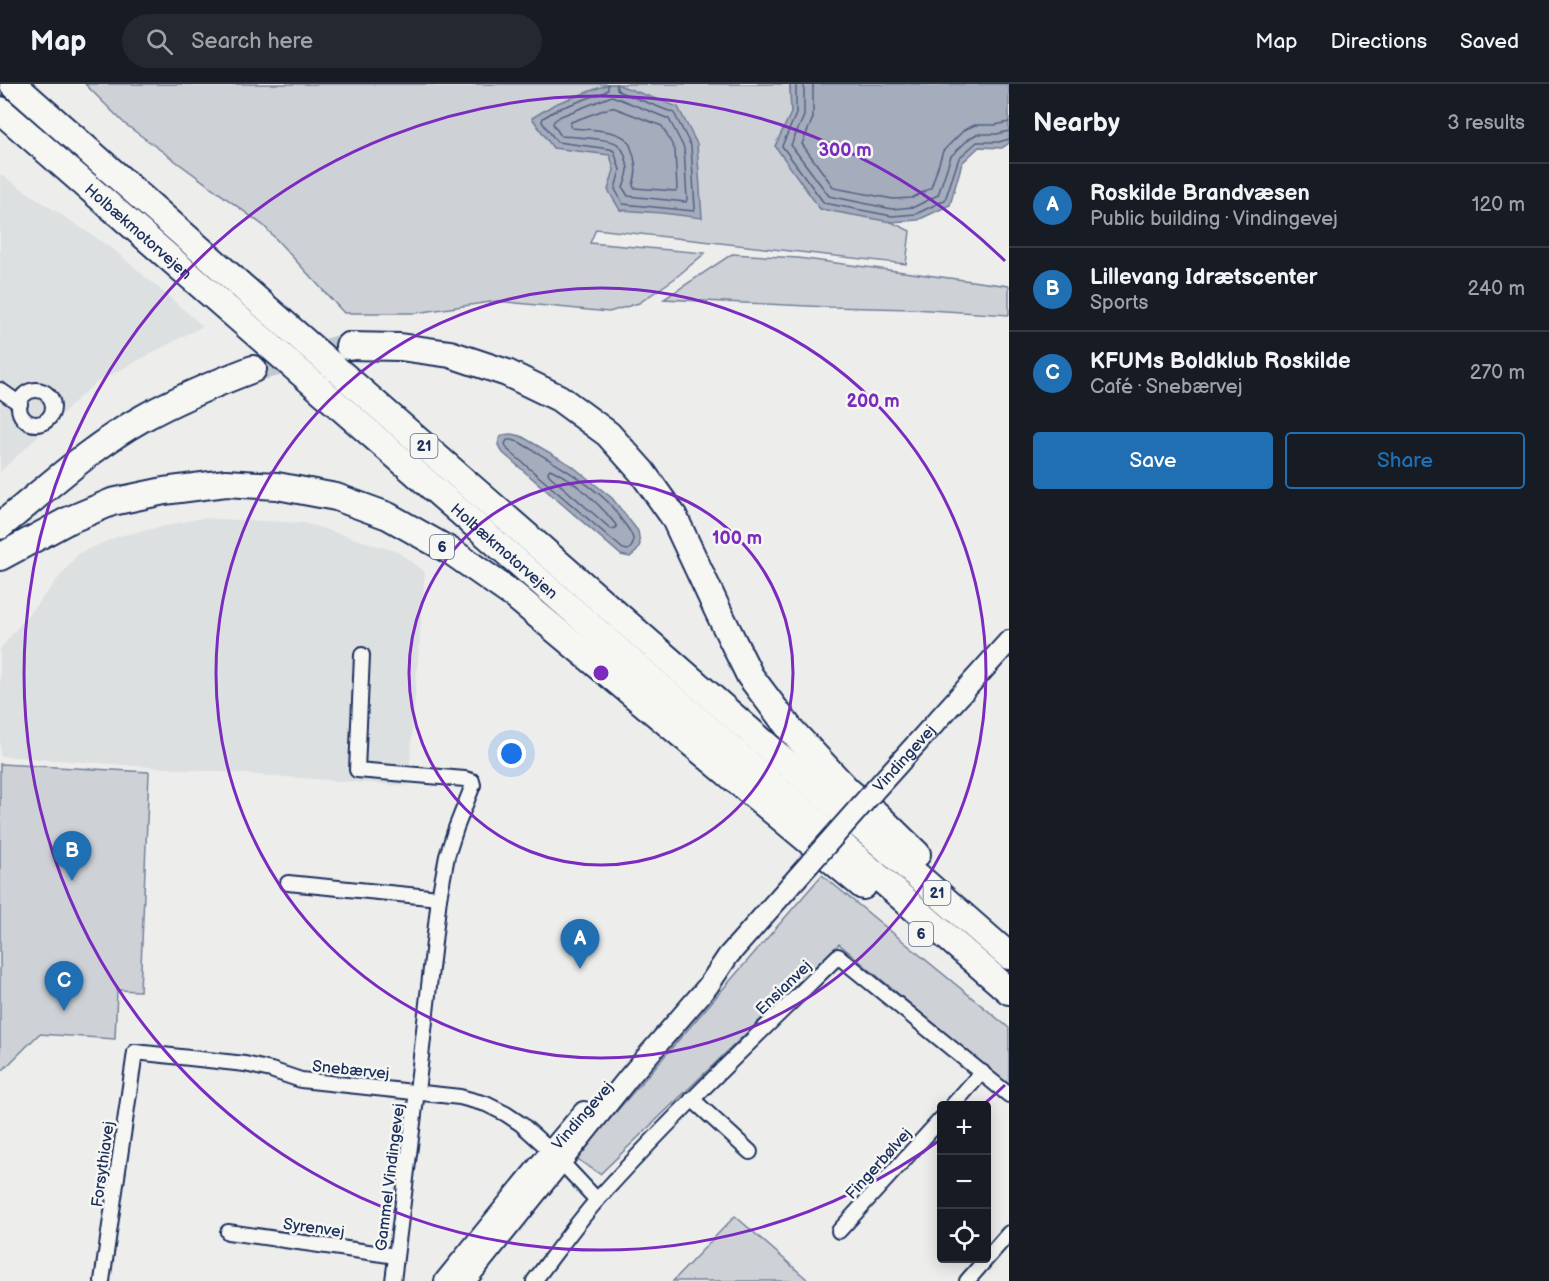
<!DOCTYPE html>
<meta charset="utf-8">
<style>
:root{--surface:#171b24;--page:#242831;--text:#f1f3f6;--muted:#9ea1a6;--line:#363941;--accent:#1f6fb2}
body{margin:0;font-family:"Balsamiq Sans",sans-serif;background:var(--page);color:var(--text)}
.controls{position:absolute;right:18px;bottom:18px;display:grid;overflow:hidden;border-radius:6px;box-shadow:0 3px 15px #0003}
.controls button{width:54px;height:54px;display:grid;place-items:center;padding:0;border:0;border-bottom:2px solid var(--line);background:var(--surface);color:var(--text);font:30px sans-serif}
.you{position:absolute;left:512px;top:670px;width:21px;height:21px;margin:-15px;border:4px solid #fff;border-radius:50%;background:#1a73e8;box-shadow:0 0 0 9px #1a73e833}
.badge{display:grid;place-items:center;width:39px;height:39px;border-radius:50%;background:var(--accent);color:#fff;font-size:20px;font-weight:700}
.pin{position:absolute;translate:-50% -50px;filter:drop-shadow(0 2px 3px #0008)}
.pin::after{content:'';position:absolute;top:32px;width:21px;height:18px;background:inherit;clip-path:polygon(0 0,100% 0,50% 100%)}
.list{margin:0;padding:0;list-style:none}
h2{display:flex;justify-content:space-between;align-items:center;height:78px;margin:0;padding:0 24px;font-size:26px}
h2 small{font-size:20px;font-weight:400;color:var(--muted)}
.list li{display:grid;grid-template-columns:39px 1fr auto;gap:18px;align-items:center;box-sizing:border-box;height:84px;padding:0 24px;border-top:2px solid var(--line)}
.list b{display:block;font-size:22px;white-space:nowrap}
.list p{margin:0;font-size:20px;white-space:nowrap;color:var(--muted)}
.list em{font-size:20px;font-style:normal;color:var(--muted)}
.actions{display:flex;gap:12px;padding:18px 24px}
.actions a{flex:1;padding:14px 0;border:2px solid var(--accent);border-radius:6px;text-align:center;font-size:21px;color:var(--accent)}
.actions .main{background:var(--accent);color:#fff}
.icon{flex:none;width:33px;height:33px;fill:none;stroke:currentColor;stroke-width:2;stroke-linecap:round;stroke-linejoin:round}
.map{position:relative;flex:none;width:1009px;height:1197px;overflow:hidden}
header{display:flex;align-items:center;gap:36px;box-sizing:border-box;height:84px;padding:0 30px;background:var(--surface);border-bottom:2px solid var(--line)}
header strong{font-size:28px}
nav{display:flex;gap:33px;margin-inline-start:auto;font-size:21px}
.search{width:420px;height:54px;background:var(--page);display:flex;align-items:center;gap:15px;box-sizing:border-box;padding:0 21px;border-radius:33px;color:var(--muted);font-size:22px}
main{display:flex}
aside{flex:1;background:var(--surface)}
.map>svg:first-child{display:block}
.built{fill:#dde0e1}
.green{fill:#ced2d7;stroke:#74809a;stroke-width:1.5}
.water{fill:#a5acbc;stroke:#6e7a96;stroke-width:1.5}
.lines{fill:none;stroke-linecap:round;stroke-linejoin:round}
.shore{stroke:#526184;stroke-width:1.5}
.highway-tunnel{stroke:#c3c8d0;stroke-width:26;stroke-dasharray:26 13;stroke-linecap:butt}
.street-casing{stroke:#1b2f5e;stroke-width:18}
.secondary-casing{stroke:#1b2f5e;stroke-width:24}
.highway-casing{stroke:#1b2f5e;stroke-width:30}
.street{stroke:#f6f6f2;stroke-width:14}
.secondary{stroke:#f6f6f2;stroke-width:20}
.highway{stroke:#f6f6f2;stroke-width:26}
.secondary-bridge-casing{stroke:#1b2f5e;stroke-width:24;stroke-linecap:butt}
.secondary-bridge{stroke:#f6f6f2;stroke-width:20}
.ring{fill:none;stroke:#7b2cbf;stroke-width:3}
.labels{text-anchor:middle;stroke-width:5;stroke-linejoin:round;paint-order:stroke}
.shield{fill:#f6f6f2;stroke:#5d6b8a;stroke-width:1.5}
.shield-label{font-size:15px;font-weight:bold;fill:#1b2f5e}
.street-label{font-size:16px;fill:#1b2f5e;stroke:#f6f6f2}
.centre{fill:#7b2cbf;stroke:#f6f6f2;stroke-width:3}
.ring-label{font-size:18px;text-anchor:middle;font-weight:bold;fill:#7b2cbf;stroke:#f6f6f2;stroke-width:5;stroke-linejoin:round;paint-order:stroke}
</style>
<header>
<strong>Map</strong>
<div class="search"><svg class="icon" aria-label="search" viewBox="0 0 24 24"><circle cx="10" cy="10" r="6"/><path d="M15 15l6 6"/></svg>Search here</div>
<nav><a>Map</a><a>Directions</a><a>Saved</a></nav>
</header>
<main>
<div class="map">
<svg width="1009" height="1197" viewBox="0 0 1009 1197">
<rect width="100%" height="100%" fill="#edeeec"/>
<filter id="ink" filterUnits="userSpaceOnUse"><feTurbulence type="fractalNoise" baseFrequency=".0167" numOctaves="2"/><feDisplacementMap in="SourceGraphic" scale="12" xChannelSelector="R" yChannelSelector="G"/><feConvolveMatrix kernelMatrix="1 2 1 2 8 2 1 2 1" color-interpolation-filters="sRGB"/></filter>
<g filter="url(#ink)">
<g class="built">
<path d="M0 90 113 165 203 242 94 300 0 388Z"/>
<path d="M202 434 305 439 398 468 425 488 408 702 0 672V565L79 469 119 452Z"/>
</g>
<g class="green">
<path d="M85 0H790L791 29 891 138 910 147 906 180 596 145 590 159 705 169 674 195 639 219 609 228 497 217 416 229H344L264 142 125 40Z"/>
<path d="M732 170 798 174 1009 202V231L913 225 829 223 664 215Z"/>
<path d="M0 680 149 688 140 907 117 906 115 955 39 950 0 989Z"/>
<path d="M822 791 1009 944V1003L839 860 600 1090 576 1074Z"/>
<path d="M735 1132 809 1197H673Z"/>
</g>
<g class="water">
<path d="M609 0H616L678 23 697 60 702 134 662 129 620 126 608 106 614 86 610 71 553 64 532 34 555 20Z"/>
<path d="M790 0H1009V59L1002 64 979 63 962 79 950 121 918 136 891 138 820 125 775 62 791 29Z"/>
<path d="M511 350 521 352 571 381 612 414 638 447 640 460 637 467 630 473 621 471 503 369 498 361 499 355 503 351Z"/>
</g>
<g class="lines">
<g class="shore">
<path d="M608 0V5L605 8 558 25 543 34 542 38 557 58 610 65 614 67 620 86 615 105 623 120 694 127 695 124 691 62 674 29 620 8 617 5 616 0"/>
<path d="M796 0V30L782 62 824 119 892 132 916 130 945 116 959 74 977 58H999L1009 55"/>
<path d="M804 0V32L791 61 829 112 892 125 914 123 938 111 951 72 970 54 977 50H997L1009 47"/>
<path d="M813 0V34L802 60 834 104 893 115 912 114 931 104 943 67 964 46 975 41H995L1009 38"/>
<path d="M612 12 669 35 684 64 687 115 686 118 628 112 623 104C625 98 628 91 628 85 627 78 624 64 617 60 609 54 573 53 561 52L553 40 554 37 561 32Z"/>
<path d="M612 23 662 42 675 66 677 105 676 107 634 104 633 101C636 91 637 84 634 73 632 67 631 61 627 56 616 45 587 46 572 44L570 42 571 38Z"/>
<path d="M507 356H511L519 358C549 376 581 393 607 417 613 423 618 432 624 439 630 447 639 458 628 466L623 465 508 366 505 360Z"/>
<path d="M550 385C573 395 601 421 616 441V444L611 445 549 391 548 388Z"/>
</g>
<path class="highway-tunnel" d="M253 285 349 262"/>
<g class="street-casing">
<g id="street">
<path d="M0 306 20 320"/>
<circle cx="36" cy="323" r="17"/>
<path d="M362 571 357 686 465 695 472 697 473 701 456 744 447 772 439 814 418 999 393 1197"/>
<path d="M288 799 439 814"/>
<path d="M692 1015 750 1068"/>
<path d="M952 1022 982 988"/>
<path d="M839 1147 942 1034"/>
<path d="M228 1148 396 1172"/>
<path d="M102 1197 135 968 245 980 271 986 301 996 460 1013 486 1020 506 1030 521 1040 551 1067 597 1116"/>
<path d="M534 1197C555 1170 575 1141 598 1115 674 1030 757 952 838 872L1009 1011"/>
<path d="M967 1197 1009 1149"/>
</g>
</g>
<g class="secondary-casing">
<g id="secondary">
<path id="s1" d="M873 708 1009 557"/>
<path d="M445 1197 551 1067 584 1028"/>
<path d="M465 1197 630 992 708 902 728 872 811 778"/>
</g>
</g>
<g class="highway-casing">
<g id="highway">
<path d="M13 0 263 221 836 722 865 746 1009 872"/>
<path id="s2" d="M0 26 1009 907"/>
<path d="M349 262 400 263 450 270 507 289 559 314 608 350 642 388 674 433 718 527 750 592 790 645 847 706 876 730 917 770"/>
<path d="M0 442C46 405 91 363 143 334 179 314 216 299 253 285"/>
<path d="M0 473 67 437 112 418 164 407 226 399 277 402 336 413 388 432 452 468 515 512 863 802"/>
</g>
</g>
<use href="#street" class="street"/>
<use href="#secondary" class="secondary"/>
<use href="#highway" class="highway"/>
<g class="secondary-bridge-casing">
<path id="secondary-bridge" d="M811 778 873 708"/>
</g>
<use href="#secondary-bridge" class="secondary-bridge"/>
</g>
</g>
<g class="ring">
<circle cx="601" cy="589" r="192"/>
<circle cx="601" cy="589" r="385"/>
<path d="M1005 1001A577 577 0 0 1 983 1021M940 1056A577 577 0 1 1 1005 177"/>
</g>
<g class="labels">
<g class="shield">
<rect x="410.5" y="350" width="27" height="24" rx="4.5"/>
<rect x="430" y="451" width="24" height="24" rx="4.5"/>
<rect x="923.5" y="797" width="27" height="24" rx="4.5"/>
<rect x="909" y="838" width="24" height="24" rx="4.5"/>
</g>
<g class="shield-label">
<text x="424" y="367">21</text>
<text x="442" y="468">6</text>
<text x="937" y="814">21</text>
<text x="921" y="855">6</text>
</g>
<g class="street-label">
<text dy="6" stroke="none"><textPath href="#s2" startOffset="184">Holbækmotorvejen</textPath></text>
<text dy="6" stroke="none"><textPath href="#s2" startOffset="670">Holbækmotorvejen</textPath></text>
<text dy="6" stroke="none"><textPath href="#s1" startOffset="46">Vindingevej</textPath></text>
<text transform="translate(783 903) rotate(-44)" y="6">Ensianvej</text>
<text transform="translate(351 985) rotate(6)" y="6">Snebærvej</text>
<text transform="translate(582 1031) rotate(-49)" y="6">Vindingevej</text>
<text transform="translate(878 1079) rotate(-48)" y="6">Fingerbølvej</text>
<text transform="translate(102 1080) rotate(-82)" y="6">Forsythiavej</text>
<text transform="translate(389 1093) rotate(-83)" y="6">Gammel Vindingevej</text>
<text transform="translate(314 1143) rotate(8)" y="6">Syrenvej</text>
</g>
</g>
<circle cx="601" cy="589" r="9" class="centre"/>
<g class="ring-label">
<text x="845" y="72">300 m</text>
<text x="873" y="323">200 m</text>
<text x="737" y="460">100 m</text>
</g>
</svg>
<div class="controls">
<button>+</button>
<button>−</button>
<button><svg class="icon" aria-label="locate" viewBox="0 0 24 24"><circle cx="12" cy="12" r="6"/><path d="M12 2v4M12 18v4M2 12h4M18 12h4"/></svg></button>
</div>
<div class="you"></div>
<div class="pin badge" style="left:580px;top:885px">A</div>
<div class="pin badge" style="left:72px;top:797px">B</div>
<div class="pin badge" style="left:64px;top:927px">C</div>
</div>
<aside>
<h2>Nearby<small>3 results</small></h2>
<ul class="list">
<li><span class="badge">A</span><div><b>Roskilde Brandvæsen</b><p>Public building · Vindingevej</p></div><em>120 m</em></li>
<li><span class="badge">B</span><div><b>Lillevang Idrætscenter</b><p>Sports</p></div><em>240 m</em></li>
<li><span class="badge">C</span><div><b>KFUMs Boldklub Roskilde</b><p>Café · Snebærvej</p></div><em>270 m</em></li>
</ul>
<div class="actions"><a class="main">Save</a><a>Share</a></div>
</aside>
</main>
